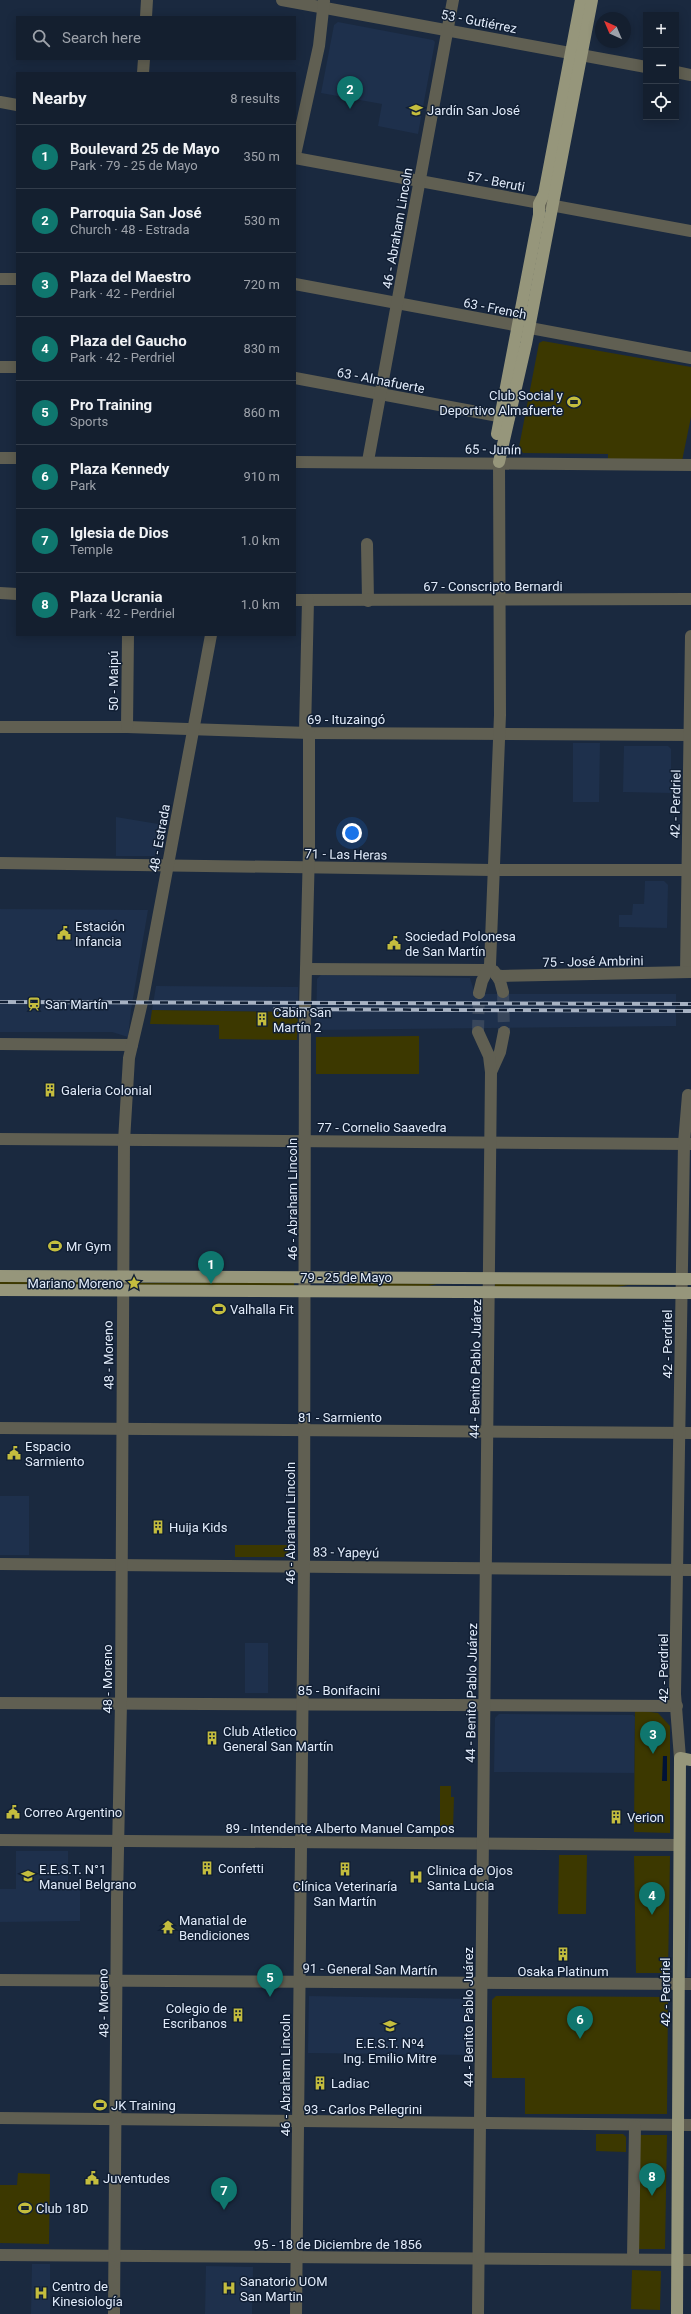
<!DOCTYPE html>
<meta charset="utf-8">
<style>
:root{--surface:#141f2f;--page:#212c3b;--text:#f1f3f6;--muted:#9da2aa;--line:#333d4b;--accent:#0f766e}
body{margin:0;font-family:Roboto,sans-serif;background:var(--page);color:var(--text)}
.controls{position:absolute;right:12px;top:12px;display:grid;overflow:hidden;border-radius:0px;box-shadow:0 2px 10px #0003}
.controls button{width:36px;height:36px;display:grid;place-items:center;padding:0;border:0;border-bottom:1px solid var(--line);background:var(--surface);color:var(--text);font:20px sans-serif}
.compass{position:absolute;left:595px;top:12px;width:36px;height:36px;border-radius:50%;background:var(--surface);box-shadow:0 2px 10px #0003;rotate:316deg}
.you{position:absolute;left:352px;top:833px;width:14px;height:14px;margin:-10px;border:3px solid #fff;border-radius:50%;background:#1a73e8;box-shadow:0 0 0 6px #1a73e833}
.badge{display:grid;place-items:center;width:26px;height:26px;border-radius:50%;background:var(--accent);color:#fff;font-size:13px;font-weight:700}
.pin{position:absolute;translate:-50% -33px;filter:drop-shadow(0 1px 2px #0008)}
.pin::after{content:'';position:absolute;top:21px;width:14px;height:12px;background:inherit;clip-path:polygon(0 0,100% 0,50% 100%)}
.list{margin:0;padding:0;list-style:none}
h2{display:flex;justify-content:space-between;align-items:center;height:52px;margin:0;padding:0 16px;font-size:17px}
h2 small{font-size:13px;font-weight:400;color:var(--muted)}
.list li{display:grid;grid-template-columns:26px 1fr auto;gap:12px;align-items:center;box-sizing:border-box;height:64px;padding:0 16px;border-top:1px solid var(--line)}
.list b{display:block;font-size:15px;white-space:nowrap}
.list p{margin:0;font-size:13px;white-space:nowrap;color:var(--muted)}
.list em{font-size:13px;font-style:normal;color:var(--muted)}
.icon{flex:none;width:22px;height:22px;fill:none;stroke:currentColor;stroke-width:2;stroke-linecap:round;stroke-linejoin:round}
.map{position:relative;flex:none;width:691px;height:2314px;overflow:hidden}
.search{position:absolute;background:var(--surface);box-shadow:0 2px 10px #0003;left:16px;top:16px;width:280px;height:44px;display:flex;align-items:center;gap:10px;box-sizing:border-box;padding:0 14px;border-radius:0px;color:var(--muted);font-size:15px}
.panel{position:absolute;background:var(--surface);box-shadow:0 2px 10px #0003;left:16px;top:72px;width:280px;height:564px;border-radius:0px}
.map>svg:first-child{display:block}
.built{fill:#1e304c}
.green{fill:#3c3800}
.water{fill:#001236}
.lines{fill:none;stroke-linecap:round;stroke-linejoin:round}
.minor-tunnel{stroke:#38465b;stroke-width:12;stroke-dasharray:12 6;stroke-linecap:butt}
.minor{stroke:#605f52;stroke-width:12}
.major{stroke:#96967b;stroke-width:12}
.rail-casing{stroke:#a7b2c3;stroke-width:4}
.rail{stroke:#111f34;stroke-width:2.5;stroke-dasharray:8;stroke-linecap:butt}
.labels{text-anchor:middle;stroke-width:3;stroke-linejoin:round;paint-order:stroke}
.street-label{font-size:13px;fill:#e1ebfa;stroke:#111f34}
.poi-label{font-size:13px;fill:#e1ebfa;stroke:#111f34;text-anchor:start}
</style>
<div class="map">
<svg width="691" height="2314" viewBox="0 0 691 2314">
<rect width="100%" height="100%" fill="#1a293f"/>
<g class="built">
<path d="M338 22 433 40 435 42 418 134 378 126 382 104 321 93 334 25Z"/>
<path d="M573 743H600L599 802H573Z"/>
<path d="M624 746H668L671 749V793L623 792Z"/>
<path d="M116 817 164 825 159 853 154 856H116Z"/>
<path d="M645 881H664L668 885 667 928 619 927V915H632L633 904H644Z"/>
<path d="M0 909 148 910 131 1010 128 1037 112 1032H0Z"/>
<path d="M321 975 470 978 475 994H676V1026L316 1030 317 979Z"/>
<path d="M156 986 298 987V1012L152 1010Z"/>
<rect x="0" y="1496" width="29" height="59"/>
<rect x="245" y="1643" width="23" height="50"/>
<path d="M499 1714 633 1715 635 1717 634 1773 494 1772 495 1718Z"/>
<path d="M16 1851H68V1886L80 1887V1921L0 1922V1889H16Z"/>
<path d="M691 1861V1977H687Z"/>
<path d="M309 1996 471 1999V2055L308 2053Z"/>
<path d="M32 2264H50V2314H31Z"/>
<path d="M206 2266 253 2267 252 2314H205Z"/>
</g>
<g class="green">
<path d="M543 341 691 367V417L682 461 608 459V454L523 453 519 447 539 343Z"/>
<path d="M152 1010 298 1012 297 1040 219 1039V1025L150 1024Z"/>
<path d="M419 1036V1074H316V1037Z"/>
<path d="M0 1280 87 1282 76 1285 0 1284Z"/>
<path d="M294 1282V1286L128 1285 127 1283Z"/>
<path d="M355 1282 437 1284 424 1287 343 1286Z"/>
<path d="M495 1283 665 1284V1285H628L612 1288 495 1287Z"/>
<path d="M235 1545H294L284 1557H235Z"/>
<path d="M635 1710 658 1713 670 1726V1833L634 1832Z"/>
<path d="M440 1786H451V1797H454L453 1830H440Z"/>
<path d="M559 1855H587L586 1914H558Z"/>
<path d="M634 1856H670L668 1973H636Z"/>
<path d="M496 1996 668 1997 667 2114H525V2078H492V2000Z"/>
<path d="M596 2134H623L626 2137V2152L596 2151Z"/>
<path d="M639 2135H667L665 2249H638Z"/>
<path d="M18 2173 50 2174 49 2244 0 2243V2185H17Z"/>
<path d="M632 2270 661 2271 660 2310 631 2309Z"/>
</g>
<path class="water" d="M663 1756H667V1781H662Z"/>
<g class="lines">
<g class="minor-tunnel">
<path d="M503 992 504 1032"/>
<path d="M478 1032 479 993"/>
</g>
<g class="minor">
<path d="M282 0 646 67"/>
<path d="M146 17 147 0"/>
<path d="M676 72 691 75"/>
<path d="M143 73 144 59"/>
<path d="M0 102 17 105"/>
<path d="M295 155 319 46 324 1"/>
<path d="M295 158 691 231"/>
<path d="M0 279H17"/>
<path d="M295 284 691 358"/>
<path d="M0 367H17"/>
<path d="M295 378 509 418"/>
<path d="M0 458H17"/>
<path d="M368 461 453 0"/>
<path d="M295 462 691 465"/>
<path d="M367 544 368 601"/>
<path d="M0 593 17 594"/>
<path d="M295 600 691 599"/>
<path d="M0 727H127L309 733 691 735"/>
<path d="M127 727 128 635"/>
<path d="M305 732 308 600"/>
<path d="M0 863 492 870H691"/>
<path d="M306 969 487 970"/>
<path d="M494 971 500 981 503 992"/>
<path d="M686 972 691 636"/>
<path d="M496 975 501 976 691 972"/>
<path d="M479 993 482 981 490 965 500 715 499 462"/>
<path d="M0 1044 132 1045"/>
<path d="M491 1072 500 1052 504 1032"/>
<path d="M0 1139 691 1144"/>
<path d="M0 1428 691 1433"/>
<path d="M0 1564 691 1570"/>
<path d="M0 1703 677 1706"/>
<path d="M680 1758 675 1694 684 1143 688 1095"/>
<path d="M0 1840 679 1845"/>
<path d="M0 1980 691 1984"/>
<path d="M0 2118 691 2125"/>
<path d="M0 2255 691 2260"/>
<path d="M633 2258 635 2126"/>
<path d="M114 2314 117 1899 121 1703 124 1141 129 1058 143 998 211 635"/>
<path d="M296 2314 304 1565 305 1009 309 849V733"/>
<path d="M478 2314 491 1072 489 1056 478 1032"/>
</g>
<g class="major">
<path d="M497 434 539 215V204L544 194 581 0"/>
<path d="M499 462 526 344 592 0"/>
<path d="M0 1276 691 1279"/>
<path d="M0 1290 691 1293"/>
<path d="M677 2314 680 1758 691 1760"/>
</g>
<g class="rail-casing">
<g id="rail">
<path d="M0 1002 691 1004"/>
<path d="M275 1009 691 1011"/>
</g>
</g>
<use href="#rail" class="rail"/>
</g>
<defs>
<g id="school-bare" transform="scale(1.08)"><path d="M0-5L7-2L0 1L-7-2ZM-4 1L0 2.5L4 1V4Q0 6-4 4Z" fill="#c4bd3e" stroke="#111f34" stroke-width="2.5" paint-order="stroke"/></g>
<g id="stadium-bare" transform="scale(1.08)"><path d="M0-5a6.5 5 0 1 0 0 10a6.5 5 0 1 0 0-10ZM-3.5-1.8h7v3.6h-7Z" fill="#c4bd3e" stroke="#111f34" stroke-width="2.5" paint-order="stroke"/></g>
<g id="civic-bare" transform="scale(1.08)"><path d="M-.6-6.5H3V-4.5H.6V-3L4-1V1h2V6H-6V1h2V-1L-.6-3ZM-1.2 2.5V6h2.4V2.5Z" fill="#c4bd3e" stroke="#111f34" stroke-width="2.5" paint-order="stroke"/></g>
<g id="station-bare" transform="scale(1.08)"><path d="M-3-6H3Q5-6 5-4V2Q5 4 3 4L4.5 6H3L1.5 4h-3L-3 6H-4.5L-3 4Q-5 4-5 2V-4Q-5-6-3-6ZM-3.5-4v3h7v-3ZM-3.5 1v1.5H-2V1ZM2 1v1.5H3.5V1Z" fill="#c4bd3e" stroke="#111f34" stroke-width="2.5" paint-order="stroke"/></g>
<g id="building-bare" transform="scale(1.08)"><path d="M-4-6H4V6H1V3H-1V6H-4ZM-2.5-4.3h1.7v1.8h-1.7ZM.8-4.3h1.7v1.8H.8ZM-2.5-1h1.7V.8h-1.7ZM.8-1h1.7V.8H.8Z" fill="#c4bd3e" stroke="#111f34" stroke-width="2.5" paint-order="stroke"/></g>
<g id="sight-bare" transform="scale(1.08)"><path d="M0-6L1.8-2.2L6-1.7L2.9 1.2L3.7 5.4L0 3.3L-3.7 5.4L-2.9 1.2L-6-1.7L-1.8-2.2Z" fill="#c4bd3e" stroke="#111f34" stroke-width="2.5" paint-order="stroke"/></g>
<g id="university-bare" transform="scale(1.08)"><path d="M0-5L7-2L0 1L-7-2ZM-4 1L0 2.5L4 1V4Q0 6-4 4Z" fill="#c4bd3e" stroke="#111f34" stroke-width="2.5" paint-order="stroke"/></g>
<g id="hospital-bare" transform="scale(1.08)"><path d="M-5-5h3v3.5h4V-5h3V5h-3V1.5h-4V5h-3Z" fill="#c4bd3e" stroke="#111f34" stroke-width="2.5" paint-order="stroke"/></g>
<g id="temple-bare" transform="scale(1.08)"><path d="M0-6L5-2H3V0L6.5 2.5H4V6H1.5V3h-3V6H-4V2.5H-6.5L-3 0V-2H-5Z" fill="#c4bd3e" stroke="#111f34" stroke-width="2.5" paint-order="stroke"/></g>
</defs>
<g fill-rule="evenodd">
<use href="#school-bare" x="416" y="110"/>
<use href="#stadium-bare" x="574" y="402"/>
<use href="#civic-bare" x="64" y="933"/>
<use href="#civic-bare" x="394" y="943"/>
<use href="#station-bare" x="34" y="1004"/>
<use href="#building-bare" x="262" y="1019"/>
<use href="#building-bare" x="50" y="1090"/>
<use href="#stadium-bare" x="55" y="1246"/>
<use href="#sight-bare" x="134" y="1283"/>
<use href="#stadium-bare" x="219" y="1309"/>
<use href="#civic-bare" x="14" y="1453"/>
<use href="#building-bare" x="158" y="1527"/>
<use href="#building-bare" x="212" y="1738"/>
<use href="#civic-bare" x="13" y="1812"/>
<use href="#building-bare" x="616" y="1817"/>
<use href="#building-bare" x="207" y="1868"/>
<use href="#building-bare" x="345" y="1869"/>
<use href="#university-bare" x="28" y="1876"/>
<use href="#hospital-bare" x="416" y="1877"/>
<use href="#temple-bare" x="168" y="1927"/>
<use href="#building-bare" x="563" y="1954"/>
<use href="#building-bare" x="238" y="2015"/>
<use href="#school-bare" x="390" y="2026"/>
<use href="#building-bare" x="320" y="2083"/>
<use href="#stadium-bare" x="100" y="2105"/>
<use href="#civic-bare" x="92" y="2178"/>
<use href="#stadium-bare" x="25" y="2208"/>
<use href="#hospital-bare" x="229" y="2288"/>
<use href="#hospital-bare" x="41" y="2293"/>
</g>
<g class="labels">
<g class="street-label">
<text transform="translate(479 21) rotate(11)" y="5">53 - Gutiérrez</text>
<text transform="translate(496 181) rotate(11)" y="5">57 - Beruti</text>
<text transform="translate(397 228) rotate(-80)" y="5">46 - Abraham Lincoln</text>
<text transform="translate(495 308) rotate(11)" y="5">63 - French</text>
<text transform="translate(381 380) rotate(11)" y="5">63 - Almafuerte</text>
<text transform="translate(493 449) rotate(1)" y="5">65 - Junín</text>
<text x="493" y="591">67 - Conscripto Bernardi</text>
<text transform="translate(113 681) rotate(-90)" y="5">50 - Maipú</text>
<text x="346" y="724">69 - Ituzaingó</text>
<text transform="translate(675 804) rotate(-89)" y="5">42 - Perdriel</text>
<text transform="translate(159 838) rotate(-80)" y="5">48 - Estrada</text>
<text transform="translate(346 854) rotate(1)" y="5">71 - Las Heras</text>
<text transform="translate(593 961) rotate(-1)" y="5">75 - José Ambrini</text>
<text x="382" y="1132">77 - Cornelio Saavedra</text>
<text transform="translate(292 1199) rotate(-90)" y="5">46 - Abraham Lincoln</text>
<text x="346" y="1282">79 - 25 de Mayo</text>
<text transform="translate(667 1344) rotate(-90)" y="5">42 - Perdriel</text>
<text transform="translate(108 1355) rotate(-91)" y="5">48 - Moreno</text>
<text transform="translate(475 1369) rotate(-89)" y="5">44 - Benito Pablo Juárez</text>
<text x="340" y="1422">81 - Sarmiento</text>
<text transform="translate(290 1523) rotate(-90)" y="5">46 - Abraham Lincoln</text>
<text transform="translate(346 1552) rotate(1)" y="5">83 - Yapeyú</text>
<text transform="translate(663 1668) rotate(-90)" y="5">42 - Perdriel</text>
<text transform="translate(107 1679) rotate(-90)" y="5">48 - Moreno</text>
<text x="339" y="1695">85 - Bonifacini</text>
<text transform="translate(471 1693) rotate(-89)" y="5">44 - Benito Pablo Juárez</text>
<text x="340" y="1833">89 - Intendente Alberto Manuel Campos</text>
<text transform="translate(370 1969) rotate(1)" y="5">91 - General San Martín</text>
<text transform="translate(665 1992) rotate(-90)" y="5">42 - Perdriel</text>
<text transform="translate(103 2003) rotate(-91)" y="5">48 - Moreno</text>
<text transform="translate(468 2017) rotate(-90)" y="5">44 - Benito Pablo Juárez</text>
<text transform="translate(285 2075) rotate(-90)" y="5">46 - Abraham Lincoln</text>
<text x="363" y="2114">93 - Carlos Pellegrini</text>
<text x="338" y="2249">95 - 18 de Diciembre de 1856</text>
</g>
<g class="poi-label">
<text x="427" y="115">Jardín San José</text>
<text x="563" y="400" text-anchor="end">Club Social y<tspan x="563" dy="15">Deportivo Almafuerte</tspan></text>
<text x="75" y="931">Estación<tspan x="75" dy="15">Infancia</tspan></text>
<text x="405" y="941">Sociedad Polonesa<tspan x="405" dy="15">de San Martín</tspan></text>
<text x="45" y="1009">San Martín</text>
<text x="273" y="1017">Cabin San<tspan x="273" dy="15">Martín 2</tspan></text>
<text x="61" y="1095">Galeria Colonial</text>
<text x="66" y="1251">Mr Gym</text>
<text x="123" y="1288" text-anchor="end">Mariano Moreno</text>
<text x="230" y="1314">Valhalla Fit</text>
<text x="25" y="1451">Espacio<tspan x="25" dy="15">Sarmiento</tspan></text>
<text x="169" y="1532">Huija Kids</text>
<text x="223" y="1736">Club Atletico<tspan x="223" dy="15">General San Martín</tspan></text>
<text x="24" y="1817">Correo Argentino</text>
<text x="627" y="1822">Verion</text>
<text x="218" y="1873">Confetti</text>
<text x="39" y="1874">E.E.S.T. N°1<tspan x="39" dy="15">Manuel Belgrano</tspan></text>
<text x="427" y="1875">Clinica de Ojos<tspan x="427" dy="15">Santa Lucia</tspan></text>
<text x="345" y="1891" text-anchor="middle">Clínica Veterinaría<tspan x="345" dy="15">San Martín</tspan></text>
<text x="179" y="1925">Manatial de<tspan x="179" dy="15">Bendiciones</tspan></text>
<text x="563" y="1976" text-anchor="middle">Osaka Platinum</text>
<text x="227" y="2013" text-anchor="end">Colegio de<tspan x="227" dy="15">Escribanos</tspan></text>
<text x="390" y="2048" text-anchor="middle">E.E.S.T. Nº4<tspan x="390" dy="15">Ing. Emilio Mitre</tspan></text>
<text x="331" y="2088">Ladiac</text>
<text x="111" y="2110">JK Training</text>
<text x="103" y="2183">Juventudes</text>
<text x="36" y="2213">Club 18D</text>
<text x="240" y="2286">Sanatorio UOM<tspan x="240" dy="15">San Martin</tspan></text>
<text x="52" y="2291">Centro de<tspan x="52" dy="15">Kinesiología</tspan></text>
</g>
</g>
</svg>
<div class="controls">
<button>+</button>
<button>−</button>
<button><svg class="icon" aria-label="locate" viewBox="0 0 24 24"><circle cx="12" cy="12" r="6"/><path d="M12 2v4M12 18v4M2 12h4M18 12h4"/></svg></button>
</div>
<svg class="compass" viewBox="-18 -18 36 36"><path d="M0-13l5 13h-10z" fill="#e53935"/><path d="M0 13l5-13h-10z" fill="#9da2aa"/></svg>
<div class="you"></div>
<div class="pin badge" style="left:211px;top:1284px">1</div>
<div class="pin badge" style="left:350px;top:109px">2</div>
<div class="pin badge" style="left:653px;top:1754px">3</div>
<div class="pin badge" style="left:652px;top:1915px">4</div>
<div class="pin badge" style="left:270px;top:1997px">5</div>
<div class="pin badge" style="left:580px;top:2039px">6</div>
<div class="pin badge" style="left:224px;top:2210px">7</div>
<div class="pin badge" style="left:652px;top:2196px">8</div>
<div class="search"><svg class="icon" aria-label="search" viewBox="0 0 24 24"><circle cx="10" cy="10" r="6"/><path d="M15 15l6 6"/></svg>Search here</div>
<section class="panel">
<h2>Nearby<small>8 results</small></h2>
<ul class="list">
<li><span class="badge">1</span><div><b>Boulevard 25 de Mayo</b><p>Park · 79 - 25 de Mayo</p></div><em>350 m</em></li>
<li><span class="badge">2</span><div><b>Parroquia San José</b><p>Church · 48 - Estrada</p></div><em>530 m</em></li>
<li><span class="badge">3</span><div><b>Plaza del Maestro</b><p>Park · 42 - Perdriel</p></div><em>720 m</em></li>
<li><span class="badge">4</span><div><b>Plaza del Gaucho</b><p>Park · 42 - Perdriel</p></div><em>830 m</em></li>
<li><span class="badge">5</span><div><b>Pro Training</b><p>Sports</p></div><em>860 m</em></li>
<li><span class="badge">6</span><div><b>Plaza Kennedy</b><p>Park</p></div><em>910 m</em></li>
<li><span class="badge">7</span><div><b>Iglesia de Dios</b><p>Temple</p></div><em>1.0 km</em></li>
<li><span class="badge">8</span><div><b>Plaza Ucrania</b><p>Park · 42 - Perdriel</p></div><em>1.0 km</em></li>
</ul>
</section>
</div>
